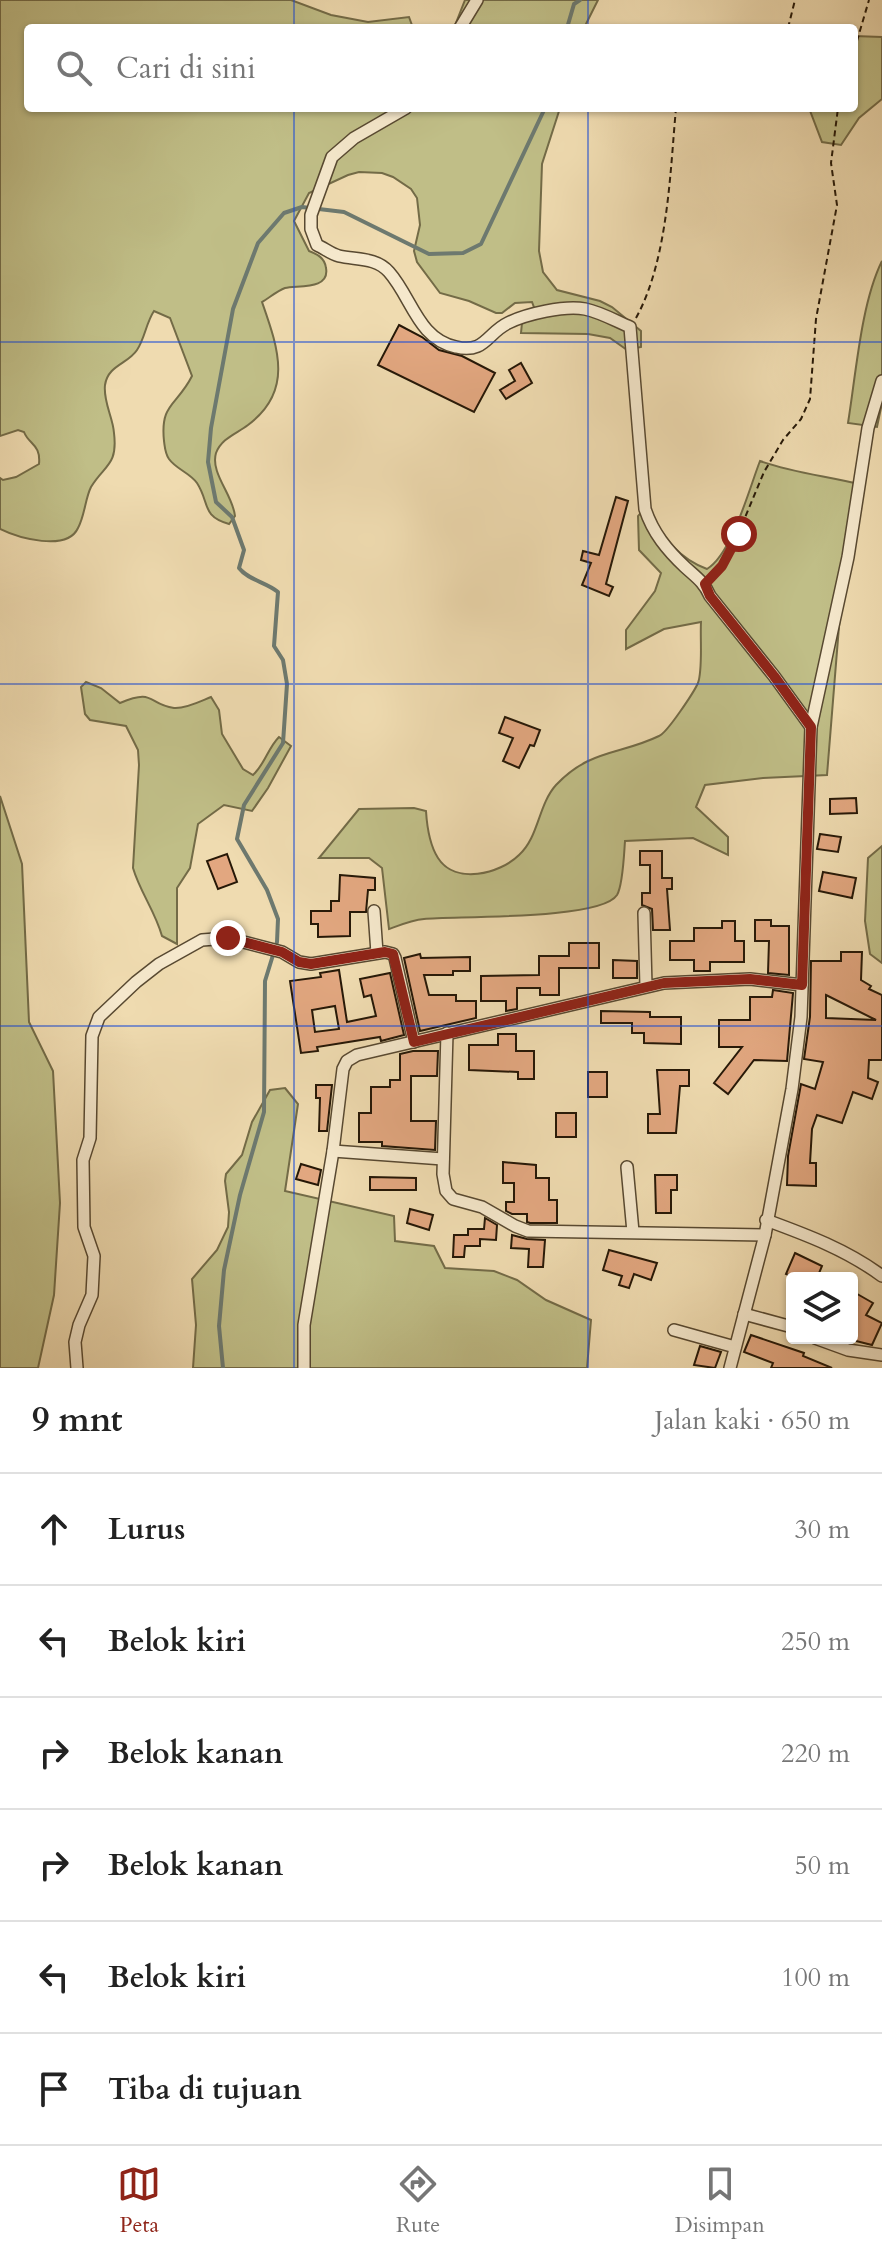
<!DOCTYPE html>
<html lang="id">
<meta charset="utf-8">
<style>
:root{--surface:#fff;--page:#f6f6f6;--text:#222;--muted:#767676;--line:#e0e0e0;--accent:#8f2418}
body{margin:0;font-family:Cardo,serif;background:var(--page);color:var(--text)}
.controls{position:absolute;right:24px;bottom:24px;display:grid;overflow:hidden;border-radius:8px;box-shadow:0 2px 6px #0004}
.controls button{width:72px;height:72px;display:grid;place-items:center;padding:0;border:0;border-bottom:2px solid var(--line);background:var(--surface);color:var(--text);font:40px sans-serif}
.stop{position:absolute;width:24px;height:24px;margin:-18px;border:6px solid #8f2418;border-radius:50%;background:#fff}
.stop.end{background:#8f2418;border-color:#fff;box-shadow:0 2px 8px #0008}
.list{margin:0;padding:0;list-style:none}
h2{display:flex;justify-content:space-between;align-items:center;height:104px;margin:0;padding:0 32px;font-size:34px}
h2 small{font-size:26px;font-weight:400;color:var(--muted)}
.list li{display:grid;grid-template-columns:52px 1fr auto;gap:24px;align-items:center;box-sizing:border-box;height:112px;padding:0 32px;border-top:2px solid var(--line)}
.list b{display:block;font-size:30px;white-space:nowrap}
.list em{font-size:26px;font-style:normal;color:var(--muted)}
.icon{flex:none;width:44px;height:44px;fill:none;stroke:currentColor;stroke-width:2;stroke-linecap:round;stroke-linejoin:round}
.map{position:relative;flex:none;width:882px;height:1368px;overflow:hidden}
.search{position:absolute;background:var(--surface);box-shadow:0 2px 6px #0004;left:24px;right:24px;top:24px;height:88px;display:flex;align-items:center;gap:20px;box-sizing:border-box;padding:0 28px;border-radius:8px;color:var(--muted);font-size:30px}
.sheet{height:776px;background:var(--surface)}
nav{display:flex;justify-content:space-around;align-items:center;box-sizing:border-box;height:112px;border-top:2px solid var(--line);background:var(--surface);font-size:22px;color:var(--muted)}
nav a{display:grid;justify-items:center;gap:4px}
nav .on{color:var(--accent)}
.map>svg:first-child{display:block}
.green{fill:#c0be87;stroke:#736b47;stroke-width:2}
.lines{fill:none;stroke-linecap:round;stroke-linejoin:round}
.stream{stroke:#6d796f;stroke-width:4}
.building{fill:#e2a780;stroke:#261807;stroke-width:2;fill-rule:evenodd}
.minor-casing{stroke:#584931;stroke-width:14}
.path{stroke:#261807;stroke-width:2;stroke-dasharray:6 4;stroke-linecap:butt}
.minor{stroke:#f5e8cc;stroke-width:11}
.route{stroke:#8f2418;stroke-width:10}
.grid{fill:none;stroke:#1d4ed8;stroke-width:2;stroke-opacity:0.55}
</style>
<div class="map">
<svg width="882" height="1368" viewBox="0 0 882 1368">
<rect width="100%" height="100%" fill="#efdbb0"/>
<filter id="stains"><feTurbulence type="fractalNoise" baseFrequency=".0025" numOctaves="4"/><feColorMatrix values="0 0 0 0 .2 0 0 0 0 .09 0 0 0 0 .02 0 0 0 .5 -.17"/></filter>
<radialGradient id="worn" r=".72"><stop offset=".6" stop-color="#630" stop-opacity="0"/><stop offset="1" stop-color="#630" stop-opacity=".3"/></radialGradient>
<g class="green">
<path d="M0 0H291L331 15 368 22 409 17 413 28H28V108H560L542 164 539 251 543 272 557 290 600 301 612 307 641 331V347L627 350 610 338 588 334 521 333 522 323 535 310 532 302 515 303 502 313H496L469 301 440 293 417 262 414 251 420 225 417 198 411 189 393 177 382 173 359 172 348 175 309 193 294 221 309 251C317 254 325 258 326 268 330 290 298 285 285 288 277 291 269 298 262 302 278 348 294 391 248 425 236 434 222 438 216 453 210 473 233 495 235 516L229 524C201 516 210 503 197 483 190 473 176 469 169 459 165 453 165 448 164 441 160 403 177 406 192 376L170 318 154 311C146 323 145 338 137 350 128 364 108 365 105 385 103 402 113 417 114 433 118 466 104 465 91 487 85 499 85 515 78 528 67 552 18 538 0 529V478L3 480 16 477 39 464C41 444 29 445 24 432L18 430 0 436Z"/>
<path d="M465 0H598L584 28H454Z"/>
<path d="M854 36 882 37V99L859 118 841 145 822 142 809 108H854Z"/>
<path d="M882 261V403L877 427 848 423C856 374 861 303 882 261Z"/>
<path d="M760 461C794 473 827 476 863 485L840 614 827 775 763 778 705 785 696 807 728 837V855L693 838 625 841C624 854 623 885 617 895 601 920 457 916 424 919 412 920 400 925 389 929L382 868 369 858H319L359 809 414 808 426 811C427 827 429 844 438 858 455 885 500 874 519 855 539 837 538 805 556 785 590 749 620 755 659 736 667 733 694 692 698 683 703 669 700 638 701 622L664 629 626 649V630L655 591 661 573 639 550 638 516 648 505C659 533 677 558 707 569 732 554 749 489 760 461Z"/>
<path d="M86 682 101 688 120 703C155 688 147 704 174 708 186 709 201 701 211 697L219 710 222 734 243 769 253 775C265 764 268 748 279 737L291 746 268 788 252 811 224 805 198 824 190 868 177 888V944L162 936C155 911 140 892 133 868L139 765 138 750 126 726 90 720 85 714 81 687Z"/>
<path d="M0 796 22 864 29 1022 53 1071 60 1203 54 1295 38 1368H0Z"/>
<path d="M882 846V963L870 954 865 921 868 858Z"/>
<path d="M285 1088 298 1104 285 1191 394 1216 395 1241 434 1246 445 1268 494 1271 517 1280 546 1300 591 1320 587 1368H193L196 1325 192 1279 217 1250 228 1227 229 1212 225 1181 226 1174 242 1155 252 1122 270 1090Z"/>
</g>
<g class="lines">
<g class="stream">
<path d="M567 28 574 4 580 0"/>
<path d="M223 1368 219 1326 224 1270 240 1195 264 1112 265 981 277 942 278 919 267 890 237 839 244 805 283 743 287 684 283 660 274 646 278 592C266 582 248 580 239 568L244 550 232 517 216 502 208 462 211 428 233 309 258 243 284 213 302 207 344 212 429 254 463 253 481 244 545 108"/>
</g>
</g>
<g class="building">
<path d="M399 325 422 337 439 350 462 356 495 373 474 412 378 365Z"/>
<path d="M521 363 532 383 506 399 500 390 515 381 509 370Z"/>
<path d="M616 497 628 501 606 584 613 587 609 596 582 585 591 563 581 560 583 551 599 555Z"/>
<path d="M505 717 540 730 534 746 530 745 519 768 503 761 513 738 499 733Z"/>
<path d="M856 798 857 813 830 814V799Z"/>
<path d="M820 834 841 837 838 852 817 849Z"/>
<path d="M640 851H662V878H672V889H667L670 930H653L652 909 642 905V893H650V865H640Z"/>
<path d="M227 854 237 882 218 889 207 861Z"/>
<path d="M823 872 856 878 852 898 819 891Z"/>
<path d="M340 875 375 878V890H368L366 912H350V936L318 937V924H311V911H331V901H339Z"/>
<path d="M755 920H771V926H789V975L768 973 769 941H755Z"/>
<path d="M722 921H735V941H744V962H710V971H694V960H670V941H694V928H722Z"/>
<path d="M569 943H599V968H559V995H540V988H517V1009L506 1011V1001H481V976L539 975V956H569Z"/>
<path d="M841 952H862L861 980 871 986 869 989 882 995V1060H869L868 1078 878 1082 872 1099 853 1092 842 1123 817 1115 812 1129 810 1163H816V1186L787 1185 788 1156 801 1084 815 1089 823 1062 804 1059 810 1017 811 961H841ZM826 995 876 1020 826 1018Z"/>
<path d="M420 954 421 958 470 957V971H453V975H424L429 995H456V1001H476V1018L420 1031 404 958Z"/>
<path d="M613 960 637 961V978H613Z"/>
<path d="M339 970 347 1022 376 1016 371 995 364 997 360 979 390 973 404 1035 381 1041 380 1037 317 1047 318 1051 301 1053 290 981 321 977 320 973ZM335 1006 339 1029 315 1032 312 1010Z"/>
<path d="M773 990 793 993 787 1061 754 1060 728 1094 714 1083 742 1047H719V1020H750V997H772Z"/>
<path d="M601 1011 650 1012V1017H681V1044L644 1043V1033H632V1023H601Z"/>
<path d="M498 1034H516V1051H534V1079H518V1072L469 1070V1045H498Z"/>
<path d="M413 1051H438L437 1076H411V1121H436L435 1150 382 1146V1142H359V1113H371V1087H390V1080H400V1054Z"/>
<path d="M657 1070H689V1086H680L676 1133H648V1114H660Z"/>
<rect x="588" y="1072" width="19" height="25"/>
<path d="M316 1085H332L327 1131H319L320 1098H316Z"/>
<rect x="556" y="1113" width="20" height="24"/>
<path d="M503 1162 536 1165V1178H549V1200H557V1223H530L527 1222V1214H512L506 1211V1202H514V1183H503Z"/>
<path d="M301 1164 321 1170 318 1185 296 1179Z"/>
<path d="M655 1175H677V1190H671V1213H656Z"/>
<path d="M370 1177 416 1178V1190H370Z"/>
<path d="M410 1209 433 1215 429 1230 407 1223Z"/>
<path d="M485 1218 497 1225 496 1240 480 1239V1246H465L464 1257H453L454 1235H468V1229H484Z"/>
<path d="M512 1235 527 1239 545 1240 543 1267H528L529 1249 511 1248Z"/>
<path d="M609 1250 657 1263 651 1280 634 1274 629 1288 619 1285 622 1276 603 1270Z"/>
<path d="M795 1253 822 1266 817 1278H796L786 1274Z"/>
<path d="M852 1291 873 1303 866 1315 882 1323 872 1345 852 1340Z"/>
<path d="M751 1335 804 1353 803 1356 832 1368H771L773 1363 744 1352Z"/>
<path d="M700 1346 721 1352 715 1368 694 1365Z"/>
</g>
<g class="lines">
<g class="minor-casing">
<g id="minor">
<path d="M460 28 477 0"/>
<path d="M406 108 354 138 332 157 311 215V229L317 245C324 248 331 254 339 256 356 260 376 257 389 272 412 298 418 339 456 347 485 354 487 333 508 323 526 314 565 305 585 309 600 312 616 321 630 327L645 509C653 533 667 550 685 567 696 577 704 582 710 596L774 676 811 727"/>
<path d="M374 911 377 953"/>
<path d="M644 913 646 986"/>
<path d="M447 1033 443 1174 446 1191 453 1199 482 1207 515 1226 528 1231 765 1235"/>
<path d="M333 1151 443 1159"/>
<path d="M627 1167 633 1232"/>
<path d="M766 1220C807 1235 847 1250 882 1276"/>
<path d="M744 1314 792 1327"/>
<path d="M674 1330 735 1347"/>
<path d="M815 1338 848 1350 882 1355"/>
<path d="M77 1368 75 1342 79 1325 92 1295 94 1256 84 1227 83 1160 90 1138 92 1036 99 1017 136 982 159 964 202 940 228 938 282 952 299 962 311 964 385 952 393 954 395 958 414 1042"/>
<path d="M304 1368V1325L333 1151 343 1069 347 1061 357 1055 664 983 750 979 802 985"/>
<path d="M730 1368 765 1235 792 1089 801 1017 811 727 848 557 868 428 882 381"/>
</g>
</g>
<g class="path">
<path d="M788 28 795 0"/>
<path d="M854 51 869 0"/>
<path d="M636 318C668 260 670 173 676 108"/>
<path d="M712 577 731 551 764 472 783 440 801 419 810 399 816 319 837 205 831 163 838 108"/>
</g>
<use href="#minor" class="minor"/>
</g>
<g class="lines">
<path class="route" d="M228 938 282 952 299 962 311 964 385 952 393 954 414 1042 664 983 750 979 802 985 811 727 774 676 710 596 705 584 722 566 739 534"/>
</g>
<path class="grid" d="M294 0V28M588 0V28M294 108V1368M588 108V1368M0 342H882M0 684H882M0 1026H882"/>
<rect width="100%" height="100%" filter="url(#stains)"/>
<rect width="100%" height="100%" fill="url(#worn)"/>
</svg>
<div class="controls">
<button><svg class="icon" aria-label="layers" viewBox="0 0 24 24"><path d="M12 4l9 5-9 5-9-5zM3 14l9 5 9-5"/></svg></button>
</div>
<div class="stop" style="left:739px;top:534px"></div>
<div class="stop end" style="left:228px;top:938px"></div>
<div class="search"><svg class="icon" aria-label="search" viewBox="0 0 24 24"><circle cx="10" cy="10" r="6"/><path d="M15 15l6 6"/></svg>Cari di sini</div>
</div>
<section class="sheet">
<h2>9 mnt<small>Jalan kaki · 650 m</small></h2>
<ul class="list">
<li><svg class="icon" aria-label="ahead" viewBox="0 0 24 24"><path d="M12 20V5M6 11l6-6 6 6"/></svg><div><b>Lurus</b></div><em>30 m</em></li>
<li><svg class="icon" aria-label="left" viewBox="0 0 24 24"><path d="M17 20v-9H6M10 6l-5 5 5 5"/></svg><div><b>Belok kiri</b></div><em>250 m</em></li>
<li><svg class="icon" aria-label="right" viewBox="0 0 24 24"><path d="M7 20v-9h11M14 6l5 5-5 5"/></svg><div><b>Belok kanan</b></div><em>220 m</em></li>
<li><svg class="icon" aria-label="right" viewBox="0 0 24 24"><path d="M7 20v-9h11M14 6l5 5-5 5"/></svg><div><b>Belok kanan</b></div><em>50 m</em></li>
<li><svg class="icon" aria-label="left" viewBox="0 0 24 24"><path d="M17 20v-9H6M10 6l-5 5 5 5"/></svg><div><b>Belok kiri</b></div><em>100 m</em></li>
<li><svg class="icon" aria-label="arrive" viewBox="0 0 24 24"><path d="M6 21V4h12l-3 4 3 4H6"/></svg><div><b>Tiba di tujuan</b></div></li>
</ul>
</section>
<nav>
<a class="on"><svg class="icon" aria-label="map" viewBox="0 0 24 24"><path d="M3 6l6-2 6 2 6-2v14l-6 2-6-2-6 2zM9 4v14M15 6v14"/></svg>Peta</a>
<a><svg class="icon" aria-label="directions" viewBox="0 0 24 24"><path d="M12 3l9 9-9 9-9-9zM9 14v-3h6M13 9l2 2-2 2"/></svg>Rute</a>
<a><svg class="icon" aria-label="saved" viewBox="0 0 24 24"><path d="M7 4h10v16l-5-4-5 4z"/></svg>Disimpan</a>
</nav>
